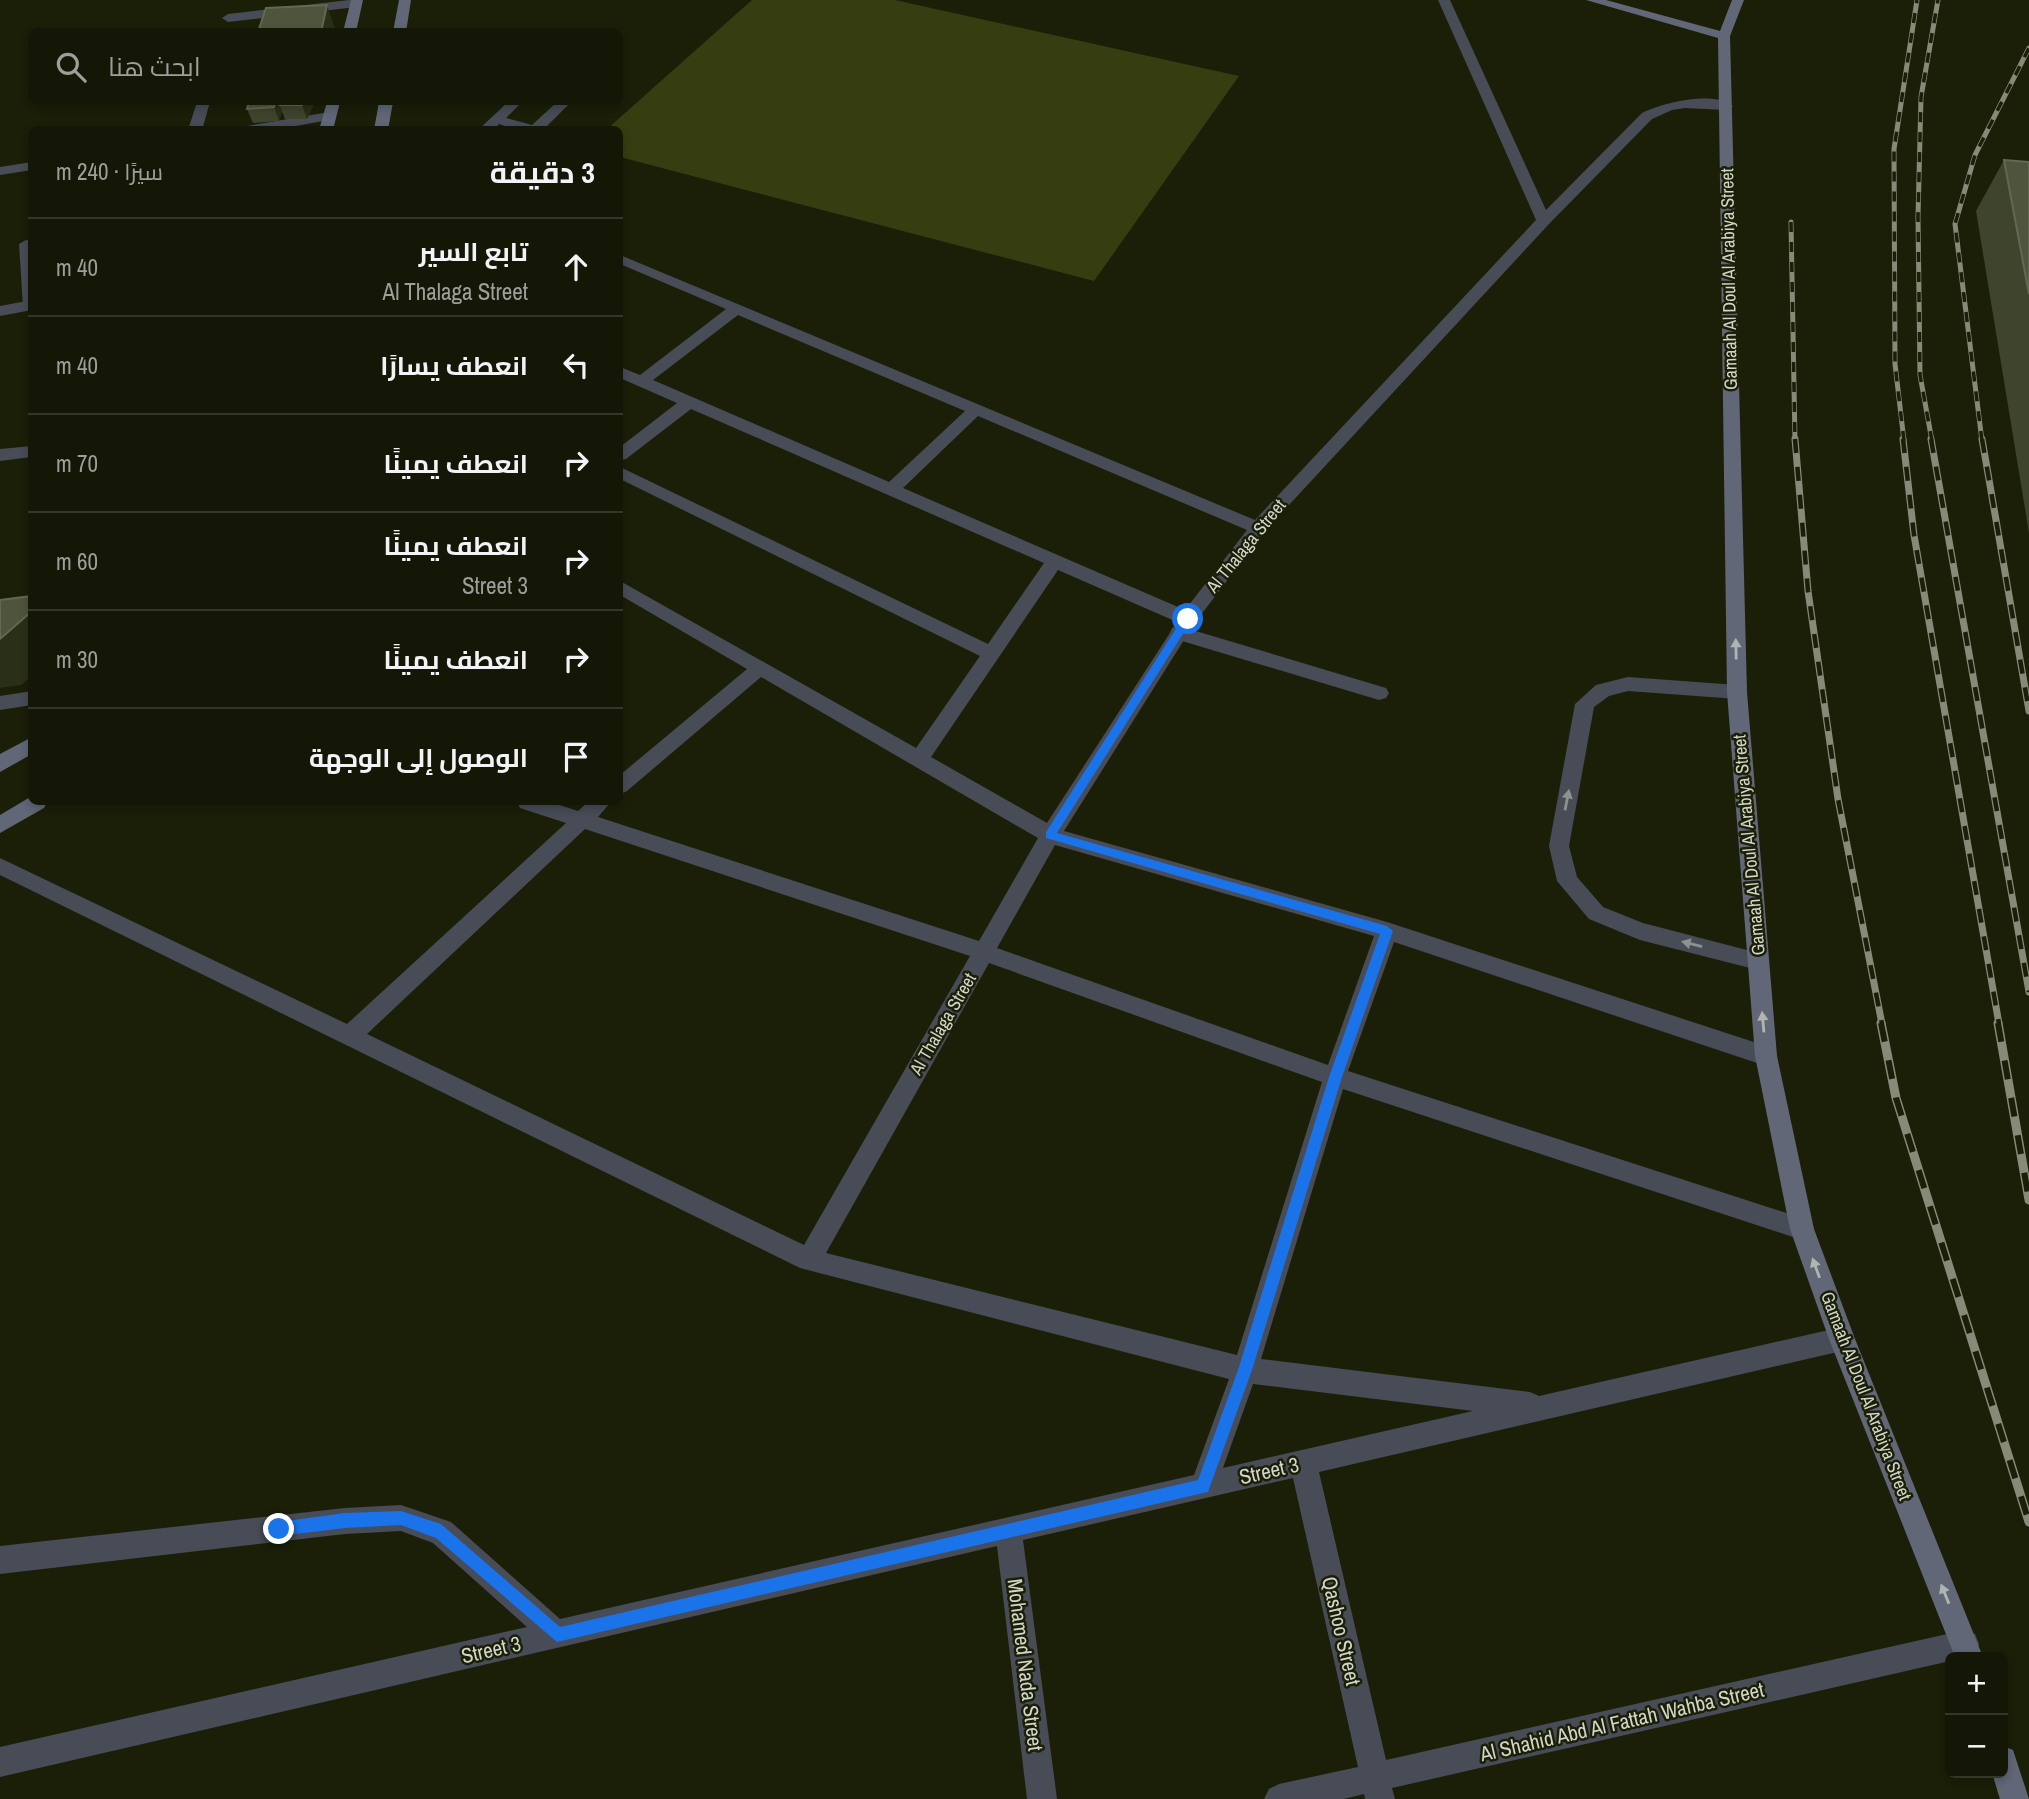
<!DOCTYPE html>
<html lang="ar">
<meta charset="utf-8">
<style>
:root{--surface:#141706;--page:#212414;--text:#f1f3f6;--muted:#9d9f9b;--line:#333628}
body{margin:0;font-family:"Archivo Narrow",Cairo,sans-serif;background:var(--page);color:var(--text);direction:rtl}
.controls{position:absolute;right:21px;bottom:21px;display:grid;overflow:hidden;border-radius:10px;box-shadow:0 4px 10px #0003}
.controls button{width:63px;height:63px;display:grid;place-items:center;padding:0;border:0;border-bottom:2px solid var(--line);background:var(--surface);color:var(--text);font:35px sans-serif}
.stop{position:absolute;width:21px;height:21px;margin:-16px;border:5px solid #1a73e8;border-radius:50%;background:#fff}
.stop.end{background:#1a73e8;border-color:#fff;box-shadow:0 2px 7px #0008}
.list{margin:0;padding:0;list-style:none}
h2{display:flex;justify-content:space-between;align-items:center;height:91px;margin:0;padding:0 28px;font-size:30px}
h2 small{font-size:23px;font-weight:400;color:var(--muted)}
.list li{display:grid;grid-template-columns:46px 1fr auto;gap:21px;align-items:center;box-sizing:border-box;height:98px;padding:0 28px;border-top:2px solid var(--line)}
.list b{display:block;font-size:26px;white-space:nowrap}
.list p{margin:0;font-size:23px;white-space:nowrap;color:var(--muted)}
.list em{font-size:23px;font-style:normal;color:var(--muted)}
.icon{flex:none;width:38px;height:38px;fill:none;stroke:currentColor;stroke-width:2;stroke-linecap:round;stroke-linejoin:round}
.map{position:relative;flex:none;width:2029px;height:1799px;overflow:hidden;direction:ltr}
.search{position:absolute;background:var(--surface);box-shadow:0 4px 10px #0003;left:28px;top:28px;width:595px;height:77px;display:flex;align-items:center;gap:18px;box-sizing:border-box;padding:0 24px;border-radius:10px;color:var(--muted);font-size:26px}
.panel{position:absolute;background:var(--surface);box-shadow:0 4px 10px #0003;left:28px;top:126px;width:595px;height:679px;border-radius:10px;direction:rtl}
.map>svg:first-child{display:block}
.green{fill:#363d11}
.lines{fill:none;stroke-linecap:round;stroke-linejoin:round}
.service{fill:#484c56;fill-rule:evenodd}
.minor{fill:#484c56;fill-rule:evenodd}
.secondary{fill:#616777;fill-rule:evenodd}
.rail-far2-casing{stroke:#868a78;stroke-width:5}
.rail-far1-casing{stroke:#868a78;stroke-width:7}
.rail-casing{stroke:#868a78;stroke-width:9}
.rail-far2{stroke:#1b1f08;stroke-width:3.5;stroke-dasharray:10;stroke-linecap:butt}
.rail-far1{stroke:#1b1f08;stroke-width:4.5;stroke-dasharray:14;stroke-linecap:butt}
.rail{stroke:#1b1f08;stroke-width:6;stroke-dasharray:19;stroke-linecap:butt}
.wall{fill:#3f442d}
.shaded-wall{fill:#2a2f17}
.building{fill:#4f543d;stroke:#636853;stroke-width:2}
.oneway{fill:#b0b5b0}
.oneway2{fill:#8d918f}
.route{fill:#1a73e8}
.labels{text-anchor:middle;stroke-width:5;stroke-linejoin:round;paint-order:stroke}
.street-label{font-size:18px;fill:#d2d6c8;stroke:#1b1f08}
.near-street-label{font-size:21px;fill:#d2d6c8;stroke:#1b1f08}
</style>
<div class="map">
<svg width="2029" height="1799" viewBox="0 0 2029 1799">
<rect width="100%" height="100%" fill="#1b1f08"/>
<path class="green" d="M752 0H895L1239 76 1094 281 620 157V130L607 129Z"/>
<g class="lines">
<g class="service">
<path d="M508 102H522L506 118 532 125 557 102H571L543 130H517L499 124 494 130H478Z"/>
<path d="M26 240 32 241 31 311 23 306 19 244Z"/>
<path d="M1179 626 1386 688 1389 693 1386 698 1379 700 1172 638 1170 633 1172 628Z"/>
<path d="M1628 677 1737 685 1744 687 1747 692 1744 697 1737 699 1628 691 1609 696 1594 707 1569 846 1577 877 1603 907 1643 923 1766 955 1769 961 1766 967 1758 970 1640 940 1589 919 1557 881 1549 846 1575 704 1596 685Z"/>
</g>
<g class="minor">
<path d="M349 0H359L362 3 356 7 228 22 222 18 228 14Z"/>
<path d="M1438 0H1450L1546 210 1642 113C1662 103 1714 90 1733 106L1726 110 1685 108 1672 110 1652 119 1549 224 1264 532 1194 624 1064 831 1387 922 1766 1046 1774 1049 1777 1056 1774 1063 1766 1066 1394 942 1348 1071 1802 1218 1811 1221 1814 1229 1811 1237 1802 1240 1343 1089 1261 1359 1530 1392 1539 1396 1842 1327 1851 1330 1855 1339 1851 1348 1842 1351 1319 1472 1386 1760 1965 1630 1975 1634 1979 1644 1975 1654 1967 1657H1950V1661L1392 1788 1395 1799H1365L1364 1794 1344 1799H1264L1269 1789 1279 1784 1358 1767 1293 1478 1023 1540 1057 1799H1027L997 1546 0 1777V1747L527 1627 433 1543 401 1531 345 1534 0 1574V1546L345 1508 401 1505 451 1522 560 1619 1194 1475 1229 1379 800 1268 0 875V858L347 1024 566 823 520 808 517 802H550L578 811 588 802H611L598 817 979 941 1038 838 761 677 627 791 620 794V775L747 669 620 595V581L916 748 980 656 620 479V467L988 644 1044 563 691 409 626 459 620 460V447L677 403 620 378V367L640 375 726 309 620 264V255L1255 520 1536 220ZM738 315 965 411 889 482 653 380ZM978 416 1247 530 1185 610 903 488ZM1058 570 1177 622 1047 823 931 757ZM585 829 970 956 804 1245 367 1034ZM1055 845 1374 936 1328 1065 997 948ZM989 963 1322 1082 1237 1355 826 1253ZM1253 1384 1473 1411 1223 1468Z"/>
<path d="M197 102H210L202 130H188Z"/>
<path d="M329 112 336 116 334 119 274 130H240L247 126Z"/>
<path d="M32 162V170L0 175V167Z"/>
<path d="M32 300V310L0 316V306Z"/>
<path d="M32 446V457L0 461V449Z"/>
<path d="M32 691V705L0 710V696Z"/>
</g>
<g class="secondary">
<path d="M351 0H363L356 32H343Z"/>
<path d="M399 0H411L406 32H393Z"/>
<path d="M1586 0H1606L1720 31 1732 0H1744L1730 36 1747 692 1777 1056 1814 1229 1855 1339 1983 1657H1955L1829 1339 1790 1229 1755 1056 1727 692 1718 38Z"/>
<path d="M327 102H340L333 130H319Z"/>
<path d="M379 102H393L388 130H374Z"/>
<path d="M32 737V754L0 772V754Z"/>
<path d="M32 796V802H47L44 808 0 833V815Z"/>
<path d="M2003 1746 2013 1750 2029 1799H2000L1992 1773H2003Z"/>
</g>
<g class="rail-far2-casing">
<g id="rail-far2">
<path d="M1791 222 1795 441"/>
<path d="M1904 441 1895 364 1894 149 1917 0"/>
<path d="M1932 441 1920 375 1918 217 1921 97 1938 0"/>
<path d="M1982 441 1955 224 1975 155 2029 48"/>
</g>
</g>
<g class="rail-far1-casing">
<g id="rail-far1">
<path d="M1795 439 1808 591 1838 799 1882 1024"/>
<path d="M1903 439 1914 535 1999 1024"/>
<path d="M1931 439 2029 992"/>
<path d="M1982 439 2029 711"/>
</g>
</g>
<g class="rail-casing">
<g id="rail">
<path d="M1881 1023 1896 1098 2029 1522"/>
<path d="M1998 1023 2029 1200"/>
</g>
</g>
<use href="#rail-far2" class="rail-far2"/>
<use href="#rail-far1" class="rail-far1"/>
<use href="#rail" class="rail"/>
</g>
<g class="wall">
<path d="M315 102 307 119H285L282 111 279 121 253 123 247 109Z"/>
<path d="M2004 160 2029 162V533L1976 211Z"/>
</g>
<g class="shaded-wall">
<path d="M327 5 336 32H321Z"/>
<path d="M275 102H284L280 105 282 111 279 121 274 107Z"/>
<path d="M303 102H315L307 119 302 105Z"/>
<path d="M32 611V676L21 685 0 688V639Z"/>
</g>
<g class="building">
<path d="M327 5 321 32H258L266 8Z"/>
<path d="M249 102H275L274 107 247 109Z"/>
<path d="M281 102H303L302 105H280Z"/>
<path d="M2004 160 2029 162V294Z"/>
<path d="M32 596V611L0 639V600Z"/>
</g>
<defs><path id="oneway-solid" d="M-6-.8H1V-3.2L6.5 0L1 3.2V.8H-6Z" transform="scale(1.75)"/></defs>
<g class="oneway">
<use href="#oneway-solid" transform="translate(1736 649) rotate(-91)"/>
<use href="#oneway-solid" transform="translate(1763 1022) rotate(-95)"/>
<use href="#oneway-solid" transform="translate(1816 1268) rotate(-110)"/>
<use href="#oneway-solid" transform="translate(1945 1594) rotate(-112)"/>
</g>
<g class="oneway2">
<use href="#oneway-solid" transform="translate(1567 800) rotate(-79)"/>
<use href="#oneway-solid" transform="translate(1692 944) rotate(-166)"/>
</g>
<path class="route" d="M1188 615 1191 616V621L1057 833 1387 926 1393 931 1342 1077 1252 1370 1208 1492 557 1642 436 1538 401 1525 345 1528 279 1536 274 1534 272 1529 274 1524 279 1522 345 1513 401 1511 441 1524 560 1627 1198 1480 1238 1370 1329 1077 1380 934 1046 838V832L1184 616Z"/>
<g class="labels">
<g class="street-label">
<text transform="translate(1729 279) rotate(-91)" y="6">Gamaah Al Doul Al Arabiya Street</text>
<text transform="translate(1246 546) rotate(-51)" y="6">Al Thalaga Street</text>
<text transform="translate(1749 845) rotate(-95)" y="6">Gamaah Al Doul Al Arabiya Street</text>
<text transform="translate(943 1024) rotate(-60)" y="6">Al Thalaga Street</text>
<text transform="translate(1866 1396) rotate(69)" y="6">Gamaah Al Doul Al Arabiya Street</text>
</g>
<g class="near-street-label">
<text transform="translate(1269 1471) rotate(-13)" y="7">Street 3</text>
<text transform="translate(1341 1631) rotate(77)" y="7">Qashoo Street</text>
<text transform="translate(491 1650) rotate(-13)" y="7">Street 3</text>
<text transform="translate(1025 1665) rotate(83)" y="7">Mohamed Nada Street</text>
<text transform="translate(1622 1722) rotate(-13)" y="7">Al Shahid Abd Al Fattah Wahba Street</text>
</g>
</g>
</svg>
<div class="controls">
<button>+</button>
<button>−</button>
</div>
<div class="stop" style="left:1188px;top:619px"></div>
<div class="stop end" style="left:279px;top:1529px"></div>
<div class="search"><svg class="icon" aria-label="search" viewBox="0 0 24 24"><circle cx="10" cy="10" r="6"/><path d="M15 15l6 6"/></svg>ابحث هنا</div>
<section class="panel">
<h2>3 دقيقة<small>سيرًا · 240 m</small></h2>
<ul class="list">
<li><svg class="icon" aria-label="ahead" viewBox="0 0 24 24"><path d="M12 20V5M6 11l6-6 6 6"/></svg><div><b>تابع السير</b><p>Al Thalaga Street</p></div><em>40 m</em></li>
<li><svg class="icon" aria-label="left" viewBox="0 0 24 24"><path d="M17 20v-9H6M10 6l-5 5 5 5"/></svg><div><b>انعطف يسارًا</b></div><em>40 m</em></li>
<li><svg class="icon" aria-label="right" viewBox="0 0 24 24"><path d="M7 20v-9h11M14 6l5 5-5 5"/></svg><div><b>انعطف يمينًا</b></div><em>70 m</em></li>
<li><svg class="icon" aria-label="right" viewBox="0 0 24 24"><path d="M7 20v-9h11M14 6l5 5-5 5"/></svg><div><b>انعطف يمينًا</b><p>Street 3</p></div><em>60 m</em></li>
<li><svg class="icon" aria-label="right" viewBox="0 0 24 24"><path d="M7 20v-9h11M14 6l5 5-5 5"/></svg><div><b>انعطف يمينًا</b></div><em>30 m</em></li>
<li><svg class="icon" aria-label="arrive" viewBox="0 0 24 24"><path d="M6 21V4h12l-3 4 3 4H6"/></svg><div><b>الوصول إلى الوجهة</b></div></li>
</ul>
</section>
</div>
